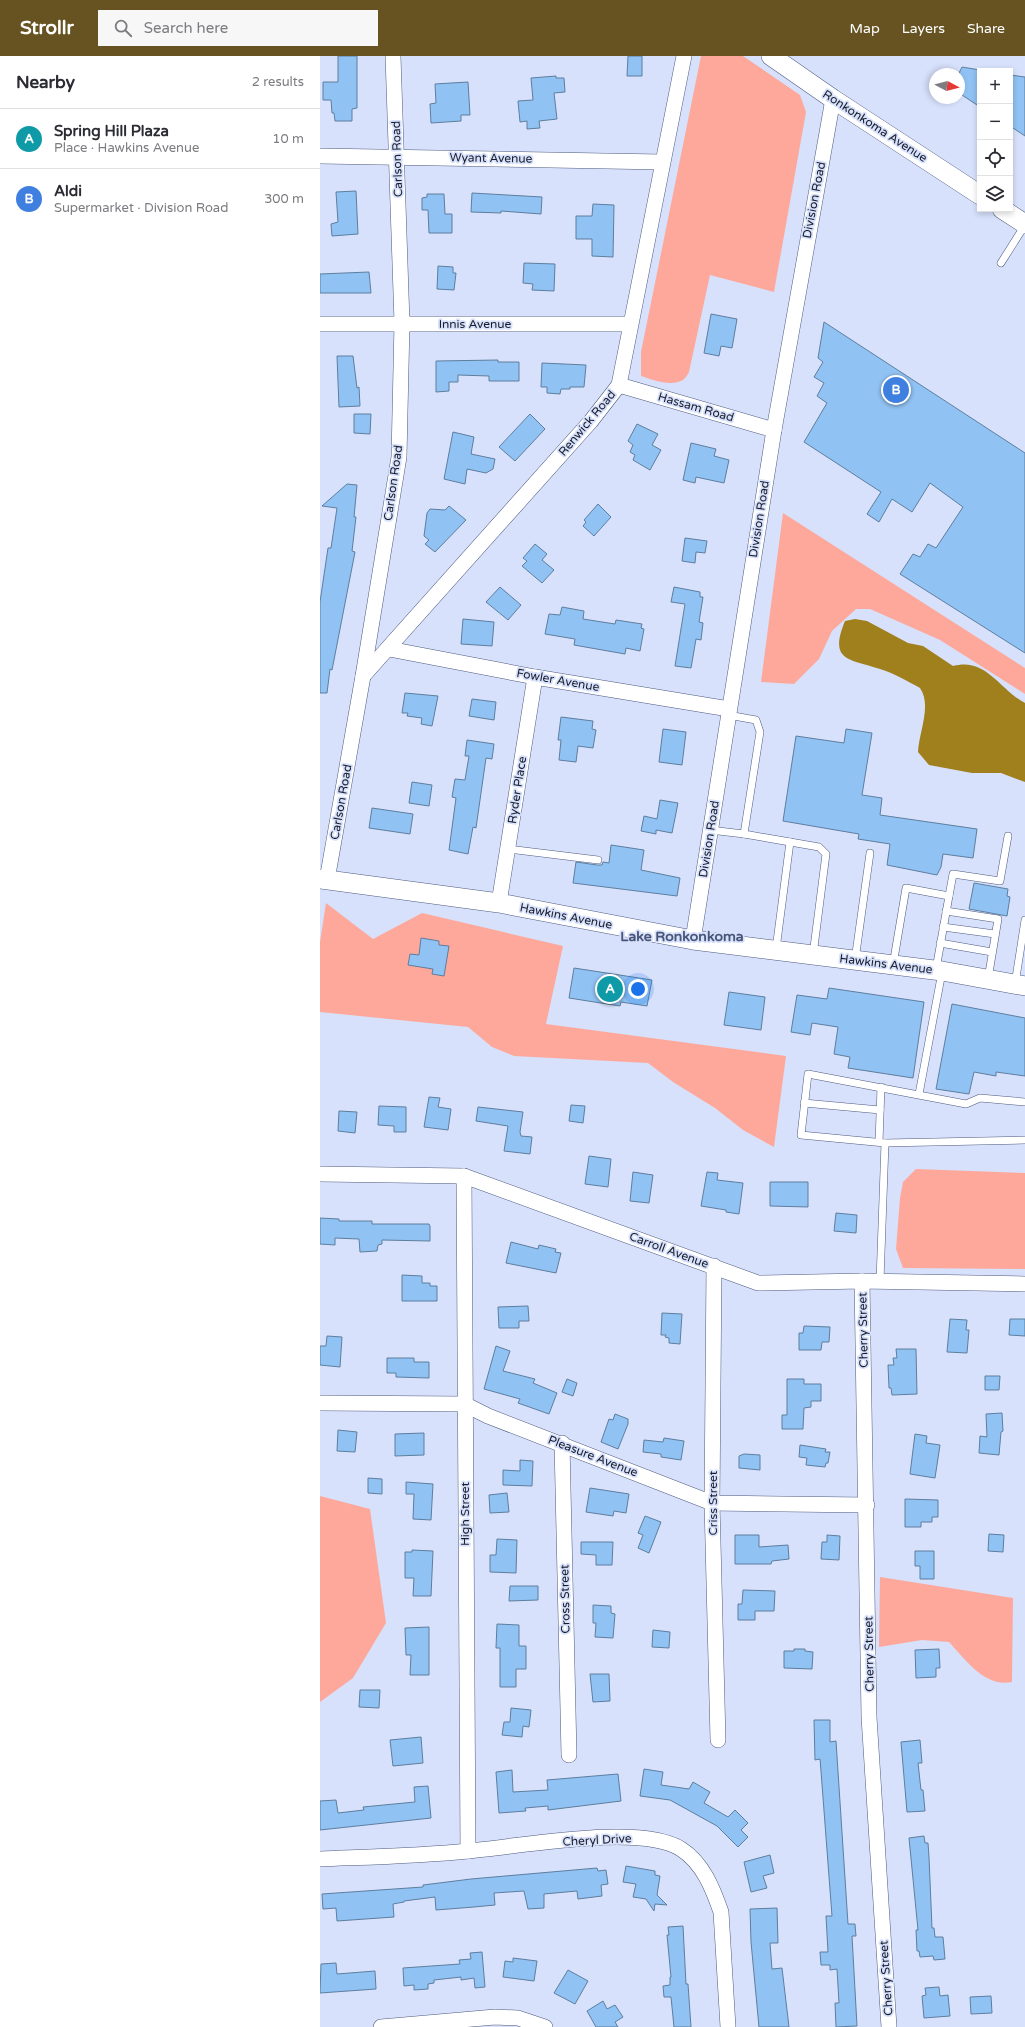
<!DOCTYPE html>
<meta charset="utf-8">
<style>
:root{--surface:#fff;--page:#f7f7f7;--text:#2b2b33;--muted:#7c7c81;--line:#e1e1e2;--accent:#665321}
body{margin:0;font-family:"Varela Round",sans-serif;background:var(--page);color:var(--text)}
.controls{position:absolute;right:12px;top:12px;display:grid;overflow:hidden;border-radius:0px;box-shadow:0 2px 6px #0003}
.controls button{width:36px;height:36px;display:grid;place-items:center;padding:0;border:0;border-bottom:1px solid var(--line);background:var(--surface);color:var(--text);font:20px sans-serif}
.compass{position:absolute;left:609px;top:12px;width:36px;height:36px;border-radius:50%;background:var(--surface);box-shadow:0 2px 6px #0003;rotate:97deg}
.you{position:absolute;left:318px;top:933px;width:14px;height:14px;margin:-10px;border:3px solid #fff;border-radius:50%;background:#1a73e8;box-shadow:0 0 0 6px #1a73e833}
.badge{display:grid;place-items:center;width:26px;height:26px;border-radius:50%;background:var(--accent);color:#fff;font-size:13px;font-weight:700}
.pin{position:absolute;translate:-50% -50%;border:2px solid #fff;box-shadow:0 1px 4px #0006}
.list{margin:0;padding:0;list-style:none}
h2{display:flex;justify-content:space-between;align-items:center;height:52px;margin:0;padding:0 16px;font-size:17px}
h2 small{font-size:13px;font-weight:400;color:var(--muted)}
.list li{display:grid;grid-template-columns:26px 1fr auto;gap:12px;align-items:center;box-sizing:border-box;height:60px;padding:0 16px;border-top:1px solid var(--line)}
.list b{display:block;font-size:15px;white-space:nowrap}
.list p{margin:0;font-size:13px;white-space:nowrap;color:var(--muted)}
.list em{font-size:13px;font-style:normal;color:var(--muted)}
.icon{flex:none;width:22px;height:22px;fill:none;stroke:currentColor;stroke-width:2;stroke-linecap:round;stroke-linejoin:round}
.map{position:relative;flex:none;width:705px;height:1971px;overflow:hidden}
header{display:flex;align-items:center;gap:24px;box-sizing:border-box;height:56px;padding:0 20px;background:var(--accent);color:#fff}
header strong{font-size:19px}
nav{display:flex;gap:22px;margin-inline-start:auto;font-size:14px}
.search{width:280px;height:36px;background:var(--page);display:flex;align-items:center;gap:10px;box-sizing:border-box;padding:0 14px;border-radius:0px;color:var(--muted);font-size:15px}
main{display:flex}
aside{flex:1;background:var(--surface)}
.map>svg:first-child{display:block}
.green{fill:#fea89b}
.water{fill:#a07f1d}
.building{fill:#90c2f3;stroke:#5e7e9f}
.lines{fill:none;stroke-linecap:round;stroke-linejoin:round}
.service-casing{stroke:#4e5b80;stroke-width:8}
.minor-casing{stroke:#4e5b80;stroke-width:16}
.tertiary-casing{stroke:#4e5b80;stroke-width:20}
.service{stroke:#fff;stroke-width:7}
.minor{stroke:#fff;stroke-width:15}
.tertiary{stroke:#fff;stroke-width:19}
.labels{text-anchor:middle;stroke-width:3.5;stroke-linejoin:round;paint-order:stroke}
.street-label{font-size:12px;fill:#181d2c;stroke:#d7e1fb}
.quarter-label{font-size:14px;font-weight:bold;fill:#485579;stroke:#d7e1fb}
</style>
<header>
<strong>Strollr</strong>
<div class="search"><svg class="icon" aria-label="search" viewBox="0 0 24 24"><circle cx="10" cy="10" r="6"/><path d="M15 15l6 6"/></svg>Search here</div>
<nav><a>Map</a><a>Layers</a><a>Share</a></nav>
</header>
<main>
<aside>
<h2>Nearby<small>2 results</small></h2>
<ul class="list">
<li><span class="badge" style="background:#0f9aa8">A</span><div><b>Spring Hill Plaza</b><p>Place · Hawkins Avenue</p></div><em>10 m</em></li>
<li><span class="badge" style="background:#3f7fe0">B</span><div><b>Aldi</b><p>Supermarket · Division Road</p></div><em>300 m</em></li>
</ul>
</aside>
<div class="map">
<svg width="705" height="1971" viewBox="0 0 705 1971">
<rect width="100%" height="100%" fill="#d7e1fb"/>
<g class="green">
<path d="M381 0H423L480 39 486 56 454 236 390 219 369 316C368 318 365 323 363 324 351 331 333 324 321 320V296Z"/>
<path d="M463 457 705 612V638L620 584 550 553H536L512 575 499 603 474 628 441 626Z"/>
<path d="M6 847 53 883 102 857 243 890 226 968 466 1000 454 1091 423 1074 395 1052 353 1026 328 1007 194 1000 172 991 148 971 0 956V886Z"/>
<path d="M596 1113 705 1117V1213L583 1212 576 1193 580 1142 583 1126Z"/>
<path d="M0 1440 50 1453 66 1567 33 1622 0 1646Z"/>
<path d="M560 1521 693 1542 692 1626C665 1632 645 1603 629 1586L602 1584 559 1591Z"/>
</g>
<path class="water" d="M535 563 547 565 588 587 603 590 633 610C666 601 679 633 705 647V726L681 717H652L609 709 598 696C599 676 612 649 600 632 587 625 574 617 560 613 530 603 508 606 525 565Z"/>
<g class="building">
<path d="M18 0H37V52L32 53V65H15L14 57H12L11 44H3V26H18Z"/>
<path d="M308 0H322V20H307Z"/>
<path d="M642 11 660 14V51L639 37V17Z"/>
<path d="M690 19 705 21V80L690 70Z"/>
<path d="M236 20V22H244L245 36 234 37 237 63 219 65 220 72 207 73V65L200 66 198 45 213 44 211 22Z"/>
<path d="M148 26 150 59H141V65L111 67 110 48 116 47 115 28Z"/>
<path d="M36 135 38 178 12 180 11 168 18 166 16 136Z"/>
<path d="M152 137 222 141 221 158 181 155V157L151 156Z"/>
<path d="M107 138H124L125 158H132V177H109L108 154H102V142L107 141Z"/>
<path d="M273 148 294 149 293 201 272 200V183H256V160H272Z"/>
<path d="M204 207 235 208 234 235 212 234 213 228 203 227Z"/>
<path d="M118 210 133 211V217H136L134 234 117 233Z"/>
<path d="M49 216 51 237H0V218Z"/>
<path d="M391 258 417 263 412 292 401 290 399 300 384 297Z"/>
<path d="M504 266 705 397V597L580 518 593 498 600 501 608 488 616 492 643 451 610 427 592 456 572 443 559 466 547 458 561 436 484 386 507 347 497 340 504 327 494 321 503 306 498 302Z"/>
<path d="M17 300H33L37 332 39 331 40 350 19 351Z"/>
<path d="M178 304V306H199V325H169V320L138 319V326H129V335L116 336V305Z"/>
<path d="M222 307 266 309 264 331H250V333H241L240 338 227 337V331H221Z"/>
<path d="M34 358H51L50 378 34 377Z"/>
<path d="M210 358 225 373 195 405 179 391Z"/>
<path d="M317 368 338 378 332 389 341 394 330 414 313 404 315 399 310 396 313 389 308 385Z"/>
<path d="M133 376 154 381 151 398 175 403 173 413 166 417 147 413 145 428 124 423Z"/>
<path d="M371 387 396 393 394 400 409 404 404 427 376 421 375 427 363 424Z"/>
<path d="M27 428 37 429 34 461H36L32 495 35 496 12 614 10 613 7 637H0V546L8 492H11L17 452 2 450Z"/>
<path d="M278 448 291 461 274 480 263 470 266 466 264 464Z"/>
<path d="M129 450 146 464 115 496 105 488 109 484 104 480 107 457 110 453 125 454Z"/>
<path d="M365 482 387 485 385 497 376 496 375 507 362 505Z"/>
<path d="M215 488 227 498 222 504 234 514 222 527 202 510 207 505 203 502Z"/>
<path d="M180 531 201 549 188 564 166 546Z"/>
<path d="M354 531 380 536V541H383L379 566 383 567 381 584 376 583 371 612 355 610 365 548 351 546Z"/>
<path d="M242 551 264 555 263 563 295 568 296 564 322 568 321 572 324 573 320 595 306 592 305 598 254 589 255 583 225 578 229 558 240 559Z"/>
<path d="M143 563 174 566 172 590 141 588Z"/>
<path d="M85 637 118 640 112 670 101 668 102 662 87 660 88 657H82Z"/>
<path d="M152 643 176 646 174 664 149 660Z"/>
<path d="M241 661 273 665 272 673 276 674 273 692 258 690 256 706 239 704 241 684H238Z"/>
<path d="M343 673 366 676 362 709 339 706Z"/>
<path d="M526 673 552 677 542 739 562 742 560 759 657 773 653 802 623 798 621 811 617 819 567 809 570 788 538 783 539 778 463 765 476 680 524 687Z"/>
<path d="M147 684 174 688 172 703 166 702 156 772 153 771 148 798 129 794 136 742 132 741 135 723 145 724 149 700H145Z"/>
<path d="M92 726 112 729 109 750 89 747Z"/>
<path d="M340 744 358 747 352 777 336 774V778L321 775 324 760 337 763Z"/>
<path d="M52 752 93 758 90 778 49 772Z"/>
<path d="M291 789 324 794 321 814 360 822 357 840 253 827 256 806 277 809H282L283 806 289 807Z"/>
<path d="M654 827 688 833 687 840 690 841 687 860 649 853Z"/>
<path d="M101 882 119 885V889L129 890 124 920 112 918 113 913 88 909 90 898 99 899Z"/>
<path d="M254 912 332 924 327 950 301 946 300 950 249 942Z"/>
<path d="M509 932 604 946 593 1022 528 1012 530 1001 514 998 518 971 492 967 490 979 471 976 477 939 507 943Z"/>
<path d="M409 936 445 941 441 974 404 969Z"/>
<path d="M632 948 705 962V1020L676 1016V1020L654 1016 649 1038 616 1033Z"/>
<path d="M109 1041 120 1042 118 1051 131 1053 128 1074 104 1071Z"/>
<path d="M251 1049 265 1050 263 1067 249 1065Z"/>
<path d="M59 1050 86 1051V1076H74V1070L58 1069Z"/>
<path d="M158 1051 203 1056 200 1076 201 1080 212 1081 210 1098 184 1095 188 1070 156 1065Z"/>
<path d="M19 1055 37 1056 35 1077 18 1075Z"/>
<path d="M269 1100 291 1103 288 1131 265 1128Z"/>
<path d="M313 1116 333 1119 329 1147 310 1145Z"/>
<path d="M387 1116 398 1117 397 1124 423 1127 419 1158 406 1156V1154L381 1150Z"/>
<path d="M450 1126H488V1151L450 1150Z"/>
<path d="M516 1157 537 1159 536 1177 514 1175Z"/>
<path d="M0 1162 19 1163V1165H52V1168H109L110 1170V1185L62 1184V1188L58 1189 57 1195 40 1196 39 1183 15 1182V1189L0 1188Z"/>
<path d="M191 1186 218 1193 219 1189 236 1193 235 1196 241 1197 236 1217 186 1207Z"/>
<path d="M82 1219 102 1220V1227H110V1230H117V1245H82Z"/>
<path d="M208 1250 209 1265H199V1272H179L178 1251Z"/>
<path d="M342 1257 362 1258 360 1288 349 1287V1282L345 1281 346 1279H341Z"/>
<path d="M630 1263 647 1264 646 1274H649L647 1297 627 1296Z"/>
<path d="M690 1263H705V1280L689 1279Z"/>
<path d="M484 1270 510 1271 509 1286H502L501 1294H479V1277H483Z"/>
<path d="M7 1280 22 1281 20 1311 0 1309V1290H6Z"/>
<path d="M176 1290 190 1295 183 1315 215 1323 213 1327 237 1337 229 1358 198 1347 200 1343 164 1333Z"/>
<path d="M576 1293H596L597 1338 572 1339 571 1332H569L568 1309H574L573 1302H577Z"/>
<path d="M67 1302H94V1306H109V1322L76 1321V1317H67Z"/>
<path d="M665 1320H680L679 1334H665Z"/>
<path d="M247 1323 257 1327 253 1340 242 1336Z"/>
<path d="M467 1323H484V1328H501V1345H491V1351L484 1352 483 1373H462V1359H467Z"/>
<path d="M682 1357 683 1375 681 1376 679 1399 659 1397 660 1380 667 1381 666 1358Z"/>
<path d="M295 1358 308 1363V1368L298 1393 281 1386 289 1363 293 1364Z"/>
<path d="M18 1374 37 1376 35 1396 17 1395Z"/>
<path d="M104 1377V1399L75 1400V1378Z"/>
<path d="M595 1378 607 1380 606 1387 620 1389 615 1422 590 1418Z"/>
<path d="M344 1382 364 1385 361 1404 341 1401V1398L323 1396 324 1384 343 1386Z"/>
<path d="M480 1389 506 1393 505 1396H510L508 1407H506L505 1411 486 1409 487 1402 479 1401Z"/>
<path d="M424 1398 440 1399V1414L419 1412V1400Z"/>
<path d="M200 1404 213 1405 212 1430 183 1429V1414L200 1415Z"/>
<path d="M48 1422 62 1423V1438L48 1437Z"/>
<path d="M86 1426 113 1428 111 1464 93 1463 94 1438H86Z"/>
<path d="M270 1432 309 1438 306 1457 294 1455 293 1460 266 1456Z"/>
<path d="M187 1437 189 1456 170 1457 169 1439Z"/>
<path d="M585 1443 618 1444V1461H612V1466H601V1471H585Z"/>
<path d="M325 1460 341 1466 329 1497 318 1492 323 1479 318 1477Z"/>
<path d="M669 1478 684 1479 683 1496 668 1495Z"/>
<path d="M415 1479H439V1491L468 1489 469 1503 452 1505 451 1508H415Z"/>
<path d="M507 1479 520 1480 519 1504 501 1503 502 1486H507Z"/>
<path d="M177 1483 197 1484 196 1517 170 1516V1499H176Z"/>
<path d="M261 1486H293L292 1509H276V1499L261 1498Z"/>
<path d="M92 1494 113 1495 111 1540H93L94 1522H85V1496H92Z"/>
<path d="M595 1495H614V1523H600V1510H595Z"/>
<path d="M190 1530H218V1544L189 1545Z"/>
<path d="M423 1534 455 1535 454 1555H435V1564H418V1548H422Z"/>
<path d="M273 1549 291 1550V1557L295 1558 293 1582 275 1581 276 1567H273Z"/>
<path d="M177 1568 199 1569V1590H206V1613H196V1631H180V1592H176Z"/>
<path d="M109 1571V1619H90L91 1599H86L85 1572Z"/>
<path d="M333 1574 350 1576 349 1592 332 1591Z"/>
<path d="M474 1593H485V1595L493 1596 492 1613 464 1612V1595H474Z"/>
<path d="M619 1593 620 1612H616V1621L596 1622 595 1594Z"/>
<path d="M270 1618H289L290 1645 273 1646Z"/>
<path d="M40 1634H60L59 1652 39 1651Z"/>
<path d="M191 1652 211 1654 209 1671 203 1670 202 1681 182 1679 184 1666H190Z"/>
<path d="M494 1664H510V1686L516 1685 528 1868H535L536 1880H532L537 1970 516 1971 515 1947H519L517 1913 510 1914V1909H501L500 1896H508L506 1860H512L501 1715 500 1703 495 1704Z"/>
<path d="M101 1681 103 1707 73 1710 70 1684Z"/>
<path d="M600 1684 602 1707H598L601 1734H603L605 1755 587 1756 581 1686Z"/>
<path d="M324 1713 343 1716 341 1729 369 1733 373 1726 390 1736 384 1747 408 1761 415 1754 428 1767 421 1774 428 1781 418 1791 397 1770 350 1744 320 1740Z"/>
<path d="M192 1714 193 1736 228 1734 227 1724 298 1718 301 1745 228 1754V1750L205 1752 206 1755 179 1757 176 1716Z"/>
<path d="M108 1730 111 1762 0 1774V1745L16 1744 18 1757 44 1754 43 1751 95 1746 94 1731Z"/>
<path d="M604 1780 605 1787H608L609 1801 612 1872H614L615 1881H623L625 1903 614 1904 613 1900 600 1901 599 1895H597L596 1874H598L589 1782Z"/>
<path d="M450 1799 454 1817 443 1820 447 1832 431 1836 424 1806Z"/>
<path d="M306 1810 335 1815V1819L340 1820 337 1839 347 1849 335 1848 334 1855 326 1843 313 1841 316 1828 303 1826Z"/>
<path d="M277 1812 278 1815 286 1814 288 1828 281 1829 282 1840 258 1843 257 1835 224 1838V1852L208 1853 204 1835 174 1837 175 1849 154 1851 116 1854 115 1841 84 1845V1846L73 1848 74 1861 17 1865 16 1852 3 1853 2 1838 103 1831V1829L151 1823Z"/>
<path d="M457 1852 458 1887H450L452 1913 462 1912 469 1971H439L431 1886 430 1853Z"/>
<path d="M363 1870 366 1928H368L371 1971H354L351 1941H344L343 1930 350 1929V1921H351L347 1879H349L348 1871Z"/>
<path d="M162 1896 165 1931 155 1932 154 1922 141 1924V1921L114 1924V1927L108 1928V1933L94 1934V1929L84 1930 83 1912 140 1908 139 1904 151 1903 150 1897Z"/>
<path d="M193 1902 217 1905 214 1925 183 1921 185 1905 193 1906Z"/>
<path d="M16 1907 17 1918 55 1915 56 1933 0 1937 1 1908Z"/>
<path d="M248 1914 268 1925 255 1948 234 1937Z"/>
<path d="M619 1931 620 1940 628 1939 630 1960 604 1962 602 1940 606 1939 605 1932Z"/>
<path d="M671 1940 672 1957 651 1958 650 1941Z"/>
<path d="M283 1945 287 1953 295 1949 303 1961 295 1966 298 1971H276L267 1955Z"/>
</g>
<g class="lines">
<g class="service-casing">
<g id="service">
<path d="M681 207 705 169"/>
<path d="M390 774 424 778 440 676 436 664 408 659"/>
<path d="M424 778 499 791 506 798 493 899"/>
<path d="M188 793 278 804"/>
<path d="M629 840 633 818 680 825 688 780"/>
<path d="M626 855 678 863 668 923"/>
<path d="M623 871 675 878"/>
<path d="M620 887 672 896"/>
<path d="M456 893 470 786"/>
<path d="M535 904 550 797"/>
<path d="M573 909 586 832 629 840 616 913"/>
<path d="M695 928 705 864"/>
<path d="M599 1038 622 916"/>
<path d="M705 1046 660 1042 646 1048 488 1018 481 1079 565 1087 705 1084"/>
<path d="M484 1047 560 1054"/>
<path d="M559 1086 561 1031"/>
<path d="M560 1225 565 1087"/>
</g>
</g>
<g class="minor-casing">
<g id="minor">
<path d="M0 100 342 106"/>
<path d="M0 268H310"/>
<path d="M299 329 454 374"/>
<path d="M69 593 215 621 409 653"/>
<path d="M43 620 271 365 299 329 364 0"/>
<path d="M7 824 43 620 79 401 82 267 73 0"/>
<path d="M179 847 215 621"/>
<path d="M373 884 454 374 513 43"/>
<path d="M0 1118 144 1120 438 1227 542 1225 705 1228"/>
<path d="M144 1120 148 1795"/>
<path d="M394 1210 392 1447 398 1684"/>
<path d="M542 1225 549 1661 569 1971"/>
<path d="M0 1347 144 1348 168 1360 392 1447 547 1449"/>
<path d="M242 1387 249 1699"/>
<path d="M0 1803C49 1801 99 1800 148 1795 198 1791 320 1767 361 1793 383 1807 393 1833 401 1856L408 1971"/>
<path d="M61 1971 175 1961 198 1962 225 1971"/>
</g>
</g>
<g class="tertiary-casing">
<g id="tertiary">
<path d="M451 0 513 43 660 139"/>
<path d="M682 153 705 168"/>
<path d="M0 823 179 847 373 884 622 915 705 930"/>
</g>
</g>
<use href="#service" class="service"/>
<use href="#minor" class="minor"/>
<use href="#tertiary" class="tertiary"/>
</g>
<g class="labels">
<g class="street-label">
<text transform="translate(555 70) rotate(33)" y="4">Ronkonkoma Avenue</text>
<text transform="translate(171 102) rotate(1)" y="4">Wyant Avenue</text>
<text transform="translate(77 103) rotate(-92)" y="4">Carlson Road</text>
<text transform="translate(494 144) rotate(-79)" y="4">Division Road</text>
<text x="155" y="272">Innis Avenue</text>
<text transform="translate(376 351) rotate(16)" y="4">Hassam Road</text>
<text transform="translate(267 367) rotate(-50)" y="4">Renwick Road</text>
<text transform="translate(73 427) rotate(-82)" y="4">Carlson Road</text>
<text transform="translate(439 463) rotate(-81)" y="4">Division Road</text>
<text transform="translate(238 624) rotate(10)" y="4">Fowler Avenue</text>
<text transform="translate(197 734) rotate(-81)" y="4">Ryder Place</text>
<text transform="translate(21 746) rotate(-80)" y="4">Carlson Road</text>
<text transform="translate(389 783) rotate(-81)" y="4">Division Road</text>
<text transform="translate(246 860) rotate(11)" y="4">Hawkins Avenue</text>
<text transform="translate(566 908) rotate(7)" y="4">Hawkins Avenue</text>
<text transform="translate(349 1194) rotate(20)" y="4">Carroll Avenue</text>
<text transform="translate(543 1274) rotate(-91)" y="4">Cherry Street</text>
<text transform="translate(273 1400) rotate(21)" y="4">Pleasure Avenue</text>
<text transform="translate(393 1447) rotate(-90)" y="4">Criss Street</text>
<text transform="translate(145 1458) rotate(-90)" y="4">High Street</text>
<text transform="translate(245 1543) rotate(-91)" y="4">Cross Street</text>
<text transform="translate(549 1598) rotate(-91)" y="4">Cherry Street</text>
<text transform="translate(277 1784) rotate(-3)" y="4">Cheryl Drive</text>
<text transform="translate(566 1922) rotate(-94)" y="4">Cherry Street</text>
</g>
<g class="quarter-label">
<text x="362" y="885">Lake Ronkonkoma</text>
</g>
</g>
</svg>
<div class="controls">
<button>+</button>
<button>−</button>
<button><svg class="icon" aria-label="locate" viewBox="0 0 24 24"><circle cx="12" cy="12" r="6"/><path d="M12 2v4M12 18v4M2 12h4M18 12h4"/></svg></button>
<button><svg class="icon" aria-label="layers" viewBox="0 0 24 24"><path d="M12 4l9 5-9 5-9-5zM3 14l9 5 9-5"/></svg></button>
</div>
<svg class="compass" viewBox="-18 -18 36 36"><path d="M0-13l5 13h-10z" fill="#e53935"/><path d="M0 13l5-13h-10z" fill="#7c7c81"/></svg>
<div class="you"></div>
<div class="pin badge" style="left:290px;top:933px;background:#0f9aa8">A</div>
<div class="pin badge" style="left:576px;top:334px;background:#3f7fe0">B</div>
</div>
</main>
